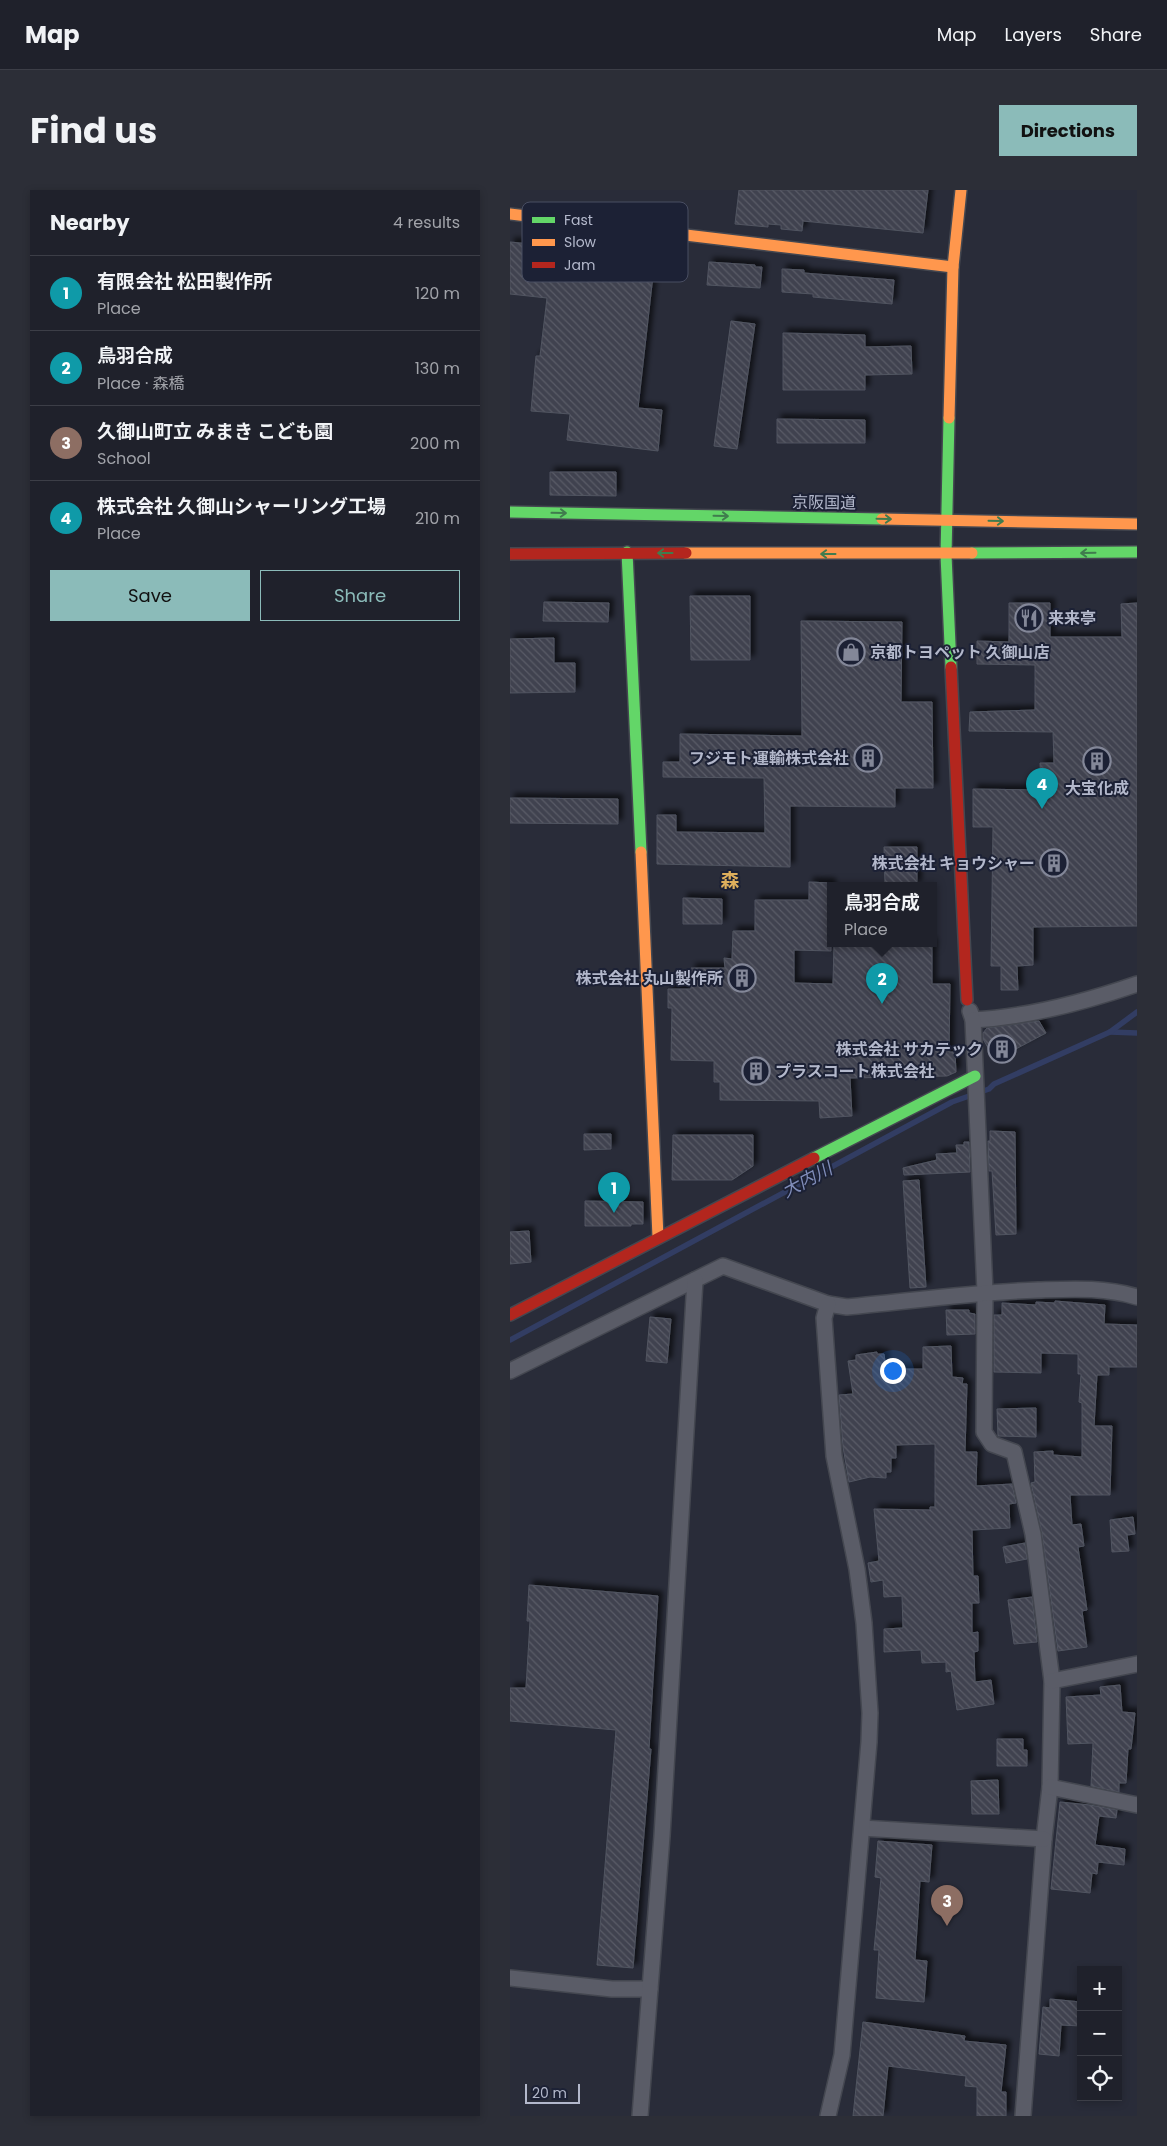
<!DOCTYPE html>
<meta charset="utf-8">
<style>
:root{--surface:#1f212b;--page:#2c2e37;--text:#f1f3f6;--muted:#a1a3a9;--line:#3c3e47;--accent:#8bbbb9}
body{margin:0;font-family:Poppins,"Noto Sans JP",sans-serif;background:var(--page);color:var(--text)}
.controls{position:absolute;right:15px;bottom:15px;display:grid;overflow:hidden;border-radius:0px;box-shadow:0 2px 8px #0003}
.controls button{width:45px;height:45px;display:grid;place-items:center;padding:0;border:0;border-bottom:1px solid var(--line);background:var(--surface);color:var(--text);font:25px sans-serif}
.scale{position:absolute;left:15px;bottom:12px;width:55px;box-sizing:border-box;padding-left:5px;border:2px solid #b3b8cb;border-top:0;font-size:14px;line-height:18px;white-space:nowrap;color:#b3b8cb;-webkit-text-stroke:4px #1c2135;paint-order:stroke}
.you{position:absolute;left:382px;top:1180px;width:18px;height:18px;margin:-12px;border:4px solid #fff;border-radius:50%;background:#1a73e8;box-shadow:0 0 0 8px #1a73e833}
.badge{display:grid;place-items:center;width:32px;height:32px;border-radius:50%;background:var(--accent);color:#fff;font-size:16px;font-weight:700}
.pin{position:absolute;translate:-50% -41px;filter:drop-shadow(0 1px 2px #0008)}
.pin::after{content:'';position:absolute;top:26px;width:18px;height:15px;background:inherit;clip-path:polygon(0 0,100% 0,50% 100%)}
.popup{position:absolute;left:317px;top:692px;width:110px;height:65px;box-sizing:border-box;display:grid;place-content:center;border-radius:0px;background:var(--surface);filter:drop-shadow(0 1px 4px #0005);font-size:16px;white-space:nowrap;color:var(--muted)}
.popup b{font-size:19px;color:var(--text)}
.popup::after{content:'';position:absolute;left:50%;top:100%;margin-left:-10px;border:10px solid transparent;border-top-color:var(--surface)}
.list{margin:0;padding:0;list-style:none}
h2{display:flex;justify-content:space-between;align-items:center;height:65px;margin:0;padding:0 20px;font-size:21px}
h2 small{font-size:16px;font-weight:400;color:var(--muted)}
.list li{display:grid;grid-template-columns:32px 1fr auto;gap:15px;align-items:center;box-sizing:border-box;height:75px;padding:0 20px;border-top:1px solid var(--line)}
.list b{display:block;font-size:19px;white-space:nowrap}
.list p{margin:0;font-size:16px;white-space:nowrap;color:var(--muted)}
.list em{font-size:16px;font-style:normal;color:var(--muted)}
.actions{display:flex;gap:10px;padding:15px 20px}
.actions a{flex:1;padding:11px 0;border:1px solid var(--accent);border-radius:0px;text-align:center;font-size:18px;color:var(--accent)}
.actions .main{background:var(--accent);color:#111}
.icon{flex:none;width:28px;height:28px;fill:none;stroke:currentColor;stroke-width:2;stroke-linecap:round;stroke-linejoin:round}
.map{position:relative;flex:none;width:627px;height:1926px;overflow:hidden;border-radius:0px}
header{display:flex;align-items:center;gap:30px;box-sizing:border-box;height:70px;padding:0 25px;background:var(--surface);border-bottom:1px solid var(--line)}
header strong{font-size:24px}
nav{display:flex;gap:28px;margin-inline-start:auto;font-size:18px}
.intro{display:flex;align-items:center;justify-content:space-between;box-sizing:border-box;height:120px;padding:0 30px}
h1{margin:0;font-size:35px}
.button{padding:12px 22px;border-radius:0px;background:var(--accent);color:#111;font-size:18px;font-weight:700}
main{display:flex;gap:30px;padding:0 30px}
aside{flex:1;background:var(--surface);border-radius:0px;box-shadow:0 2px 8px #0003}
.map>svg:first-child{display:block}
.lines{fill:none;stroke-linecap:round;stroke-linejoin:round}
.stream{stroke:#323d63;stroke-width:5.5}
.building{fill:url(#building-back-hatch);stroke:#515561;filter:url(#shadow)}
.street-casing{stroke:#444750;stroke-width:18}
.fast-casing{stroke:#444750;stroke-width:14}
.slow-casing{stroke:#444750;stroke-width:14}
.jam-casing{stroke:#444750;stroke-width:14}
.street{stroke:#5a5c67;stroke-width:15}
.fast{stroke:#63d668;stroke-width:11}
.slow{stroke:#ff974d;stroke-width:11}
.jam{stroke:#b3261e;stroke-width:11}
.oneway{stroke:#407c4e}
.labels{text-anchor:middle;stroke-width:4;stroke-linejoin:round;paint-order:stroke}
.street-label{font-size:16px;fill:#b3b8cb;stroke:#1c2135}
.poi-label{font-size:16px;font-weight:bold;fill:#b3b8cb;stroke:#1c2135;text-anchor:end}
.water-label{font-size:18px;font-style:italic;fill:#808db9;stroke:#1c2135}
.quarter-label{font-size:19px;font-weight:bold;fill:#ddae5c;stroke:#1c2135}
.key{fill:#1c2135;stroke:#494e62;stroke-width:1}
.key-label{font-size:14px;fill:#b3b8cb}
</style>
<header>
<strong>Map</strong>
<nav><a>Map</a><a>Layers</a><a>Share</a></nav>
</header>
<div class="intro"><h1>Find us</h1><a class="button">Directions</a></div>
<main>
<aside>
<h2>Nearby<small>4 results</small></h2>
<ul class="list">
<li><span class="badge" style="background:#0f9aa8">1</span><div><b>有限会社 松田製作所</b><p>Place</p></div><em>120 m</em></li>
<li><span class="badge" style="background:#0f9aa8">2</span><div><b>鳥羽合成</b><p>Place · 森橋</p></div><em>130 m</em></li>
<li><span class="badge" style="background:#8d6e63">3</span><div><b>久御山町立 みまき こども園</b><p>School</p></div><em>200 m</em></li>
<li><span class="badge" style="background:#0f9aa8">4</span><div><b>株式会社 久御山シャーリング工場</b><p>Place</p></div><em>210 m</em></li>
</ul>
<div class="actions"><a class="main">Save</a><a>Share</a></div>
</aside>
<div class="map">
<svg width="627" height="1926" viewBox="0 0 627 1926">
<defs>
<pattern id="building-back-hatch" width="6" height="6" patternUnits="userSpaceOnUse" patternTransform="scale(1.25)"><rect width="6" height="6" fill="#40424f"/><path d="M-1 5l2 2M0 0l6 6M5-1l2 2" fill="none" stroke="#595b67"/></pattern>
<filter id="shadow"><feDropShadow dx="4.5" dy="-4.5" stdDeviation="2.5" flood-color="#0009"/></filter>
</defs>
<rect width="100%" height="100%" fill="#292c39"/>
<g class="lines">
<g class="stream">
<path d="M600 842 627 843"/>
<path d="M0 1150 442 912 479 899 484 894 600 842 627 822"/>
</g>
</g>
<g class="building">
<path d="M229 0H418L413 43 293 31 292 41 271 39V35L258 34V37L225 34Z"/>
<path d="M80 51 146 59 128 218 152 220 148 261 57 250 60 224 21 221 26 166H30L37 108 0 104V52L79 60Z"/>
<path d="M199 72 245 75V77H252L250 98 197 95Z"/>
<path d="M272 79 294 80V83L384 90 382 114 303 107V104L272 102Z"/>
<path d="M221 131 245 134 227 259 204 256Z"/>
<path d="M273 143 355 145V157L401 156 402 184 355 185V200H273Z"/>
<path d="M267 229 355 230V253H267Z"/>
<path d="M40 282H106V306L40 305Z"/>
<path d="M180 406H240V470H181Z"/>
<path d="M34 412 99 413 98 432 33 431Z"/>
<path d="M499 413H540V447H612L611 414 627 413V736L523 737V775L507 776 508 800H491V776H481L483 637H463V599L531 600 530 573H544L543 542 459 541 460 522 525 520V475L467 474V451L499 452Z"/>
<path d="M291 431 392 432 391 512H422L423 598H385V617L280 616V677L147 674V625H166V642L255 643 254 588 153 587V572H170V544L292 546Z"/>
<path d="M44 448V473H65V502L0 503V449Z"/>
<path d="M0 608 108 609V634L0 633Z"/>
<path d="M374 657H407V695H375Z"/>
<path d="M299 692 321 693V761L284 760V793L323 794 324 753H422V794H440L439 862H445L446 882 437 886 340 888 342 926 310 928 309 911 210 910V892H204V871L161 870 162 818H158V799H181V778H215L214 768 222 769 223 741H245V710H299Z"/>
<path d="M173 708 212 709V734H173Z"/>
<path d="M529 831 536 843 485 870 473 849V843L477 838Z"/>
<path d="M480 941 505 942 506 1044 486 1045 482 981H479L478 951H480Z"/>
<path d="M74 944H101V959L74 960Z"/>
<path d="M163 945H243V976L222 990H162Z"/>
<path d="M454 952H459L460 982 394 985 393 978 427 970 426 964 447 963 446 955H454Z"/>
<path d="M409 990 416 1097 400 1098 393 991Z"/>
<path d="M75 1011 133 1012V1034H121V1036H75Z"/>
<path d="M19 1041 21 1072 0 1074V1042Z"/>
<path d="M545 1111 595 1115 594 1134 627 1135V1177H599V1185H587L584 1236H602L600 1305H560L562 1335 571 1334 574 1356 568 1357 577 1420 572 1421 577 1457 548 1461 532 1343 521 1293 525 1292 524 1262 543 1261V1265L572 1267V1213L569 1212 571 1184H568V1164L531 1163V1183L484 1182V1125H492V1113L526 1115V1112L545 1113Z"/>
<path d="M436 1120H459V1123L465 1124V1144L437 1145Z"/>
<path d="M140 1127 161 1129 157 1173 136 1171Z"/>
<path d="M441 1156 442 1187 453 1188 452 1194H457L455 1262H467L466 1296 502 1294 506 1313 499 1314 500 1338 462 1340 463 1386H468L469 1413H462V1443L468 1442V1461L464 1462 465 1492 481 1490 484 1514 447 1520 441 1481 436 1482V1472L412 1473 411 1460 374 1462V1439L393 1438 392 1406 374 1407 373 1390 361 1392 358 1373 369 1371 364 1319 420 1320V1317H425V1254L386 1255V1268H381V1282H376V1288L360 1287 339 1292 333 1257 329 1205 343 1204 338 1171 346 1170V1165L367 1162V1164H374L376 1179H413V1157Z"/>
<path d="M526 1218V1247L488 1246 487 1219Z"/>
<path d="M623 1327 625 1344 617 1345 619 1361 602 1362 600 1330Z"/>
<path d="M515 1353 517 1369 496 1373 493 1357Z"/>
<path d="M19 1395 148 1406 139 1559H141L123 1778 87 1775 106 1540 0 1531V1498H16L20 1431H17Z"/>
<path d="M522 1407 527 1452 504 1454 498 1410Z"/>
<path d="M610 1495 612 1522 625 1523 621 1559H618L616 1593H609V1602L581 1596 583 1553 558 1554 556 1507 591 1505 590 1497Z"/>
<path d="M487 1549H513V1560H517V1576H487Z"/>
<path d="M488 1590 489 1624H462L461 1591Z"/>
<path d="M550 1612 580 1615 607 1620 606 1628 589 1626 585 1655 615 1659 614 1675 588 1672 587 1684 582 1683 580 1703 541 1699Z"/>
<path d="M368 1651 422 1655 419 1692 410 1691 405 1770 417 1771 414 1812 366 1808 369 1760H364L371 1688 365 1687Z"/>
<path d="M540 1809 571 1812V1836L551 1835 549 1866 529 1864 533 1817 540 1818Z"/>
<path d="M353 1832 455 1846 454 1851 496 1855 491 1902H496V1926H467V1897L455 1896 456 1886 378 1876 373 1926H343Z"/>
</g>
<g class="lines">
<g class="street-casing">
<g id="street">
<path d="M460 821 463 830C519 827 575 812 627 794"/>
<path d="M463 830 475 1102 474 1242 482 1254 504 1262 523 1344 542 1491 540 1597 534 1649 513 1926"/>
<path d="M0 1181 213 1076 318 1114 337 1117C401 1111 464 1102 528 1100 561 1099 595 1097 627 1107"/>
<path d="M542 1491 627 1474"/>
<path d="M540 1597 627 1615"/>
<path d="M352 1638 534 1649"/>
<path d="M0 1788 102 1799H140"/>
<path d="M130 1926 152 1646 185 1090"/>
<path d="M318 1926 332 1865 359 1552 360 1523 354 1433 347 1379 324 1266 314 1128 318 1114"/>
</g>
</g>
<g class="fast-casing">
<g id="fast">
<path d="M439 228 436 365 441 477"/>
<path d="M0 322 372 329"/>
<path d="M117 362 131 662"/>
<path d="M462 363 627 362"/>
<path d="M304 968 465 886"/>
</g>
</g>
<g class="slow-casing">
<g id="slow">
<path d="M0 24 443 77"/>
<path d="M439 228 443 77 451 0"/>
<path d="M372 329 627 334"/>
<path d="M176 363H462"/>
<path d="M131 662 148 1047"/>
</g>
</g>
<g class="jam-casing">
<g id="jam">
<path d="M0 364 176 363"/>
<path d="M441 477 457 810"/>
<path d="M0 1125 304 968"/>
</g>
</g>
<use href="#street" class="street"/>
<use href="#fast" class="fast"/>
<use href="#slow" class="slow"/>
<use href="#jam" class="jam"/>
</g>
<defs><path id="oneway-shaft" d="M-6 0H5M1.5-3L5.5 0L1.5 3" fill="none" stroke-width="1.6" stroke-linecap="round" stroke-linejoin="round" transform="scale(1.25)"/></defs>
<g class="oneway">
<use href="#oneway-shaft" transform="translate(49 323) rotate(1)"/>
<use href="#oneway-shaft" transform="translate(211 326) rotate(1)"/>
<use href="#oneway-shaft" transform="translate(374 329) rotate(1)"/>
<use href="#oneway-shaft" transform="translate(486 331) rotate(1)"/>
<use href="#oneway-shaft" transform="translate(155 363) rotate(-180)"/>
<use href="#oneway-shaft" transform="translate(578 363) rotate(179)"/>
<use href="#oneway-shaft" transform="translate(318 364) rotate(-180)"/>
</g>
<defs>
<g id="restaurant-ring" transform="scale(1.4375)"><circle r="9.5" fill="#1c2135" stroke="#838798" stroke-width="1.5"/><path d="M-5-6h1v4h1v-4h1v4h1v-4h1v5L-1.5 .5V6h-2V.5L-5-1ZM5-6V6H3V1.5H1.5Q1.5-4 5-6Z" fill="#838798"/></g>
<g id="shop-ring" transform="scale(1.4375)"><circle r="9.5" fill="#1c2135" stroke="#838798" stroke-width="1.5"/><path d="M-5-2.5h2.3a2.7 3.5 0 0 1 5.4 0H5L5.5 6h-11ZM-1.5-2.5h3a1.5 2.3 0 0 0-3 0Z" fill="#838798"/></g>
<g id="building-ring" transform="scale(1.4375)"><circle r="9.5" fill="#1c2135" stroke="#838798" stroke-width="1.5"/><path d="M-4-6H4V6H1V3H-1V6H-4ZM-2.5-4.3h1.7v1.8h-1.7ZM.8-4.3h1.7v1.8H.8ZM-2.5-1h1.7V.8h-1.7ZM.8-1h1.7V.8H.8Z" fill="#838798"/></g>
</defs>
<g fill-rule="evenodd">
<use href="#restaurant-ring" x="519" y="428"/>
<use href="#shop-ring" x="341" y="462"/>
<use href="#building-ring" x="358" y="568"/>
<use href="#building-ring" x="587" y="571"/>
<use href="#building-ring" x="544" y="673"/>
<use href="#building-ring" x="232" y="788"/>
<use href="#building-ring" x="492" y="859"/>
<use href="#building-ring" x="246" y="881"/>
</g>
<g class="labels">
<g class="street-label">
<text transform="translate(314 312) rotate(1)" y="6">京阪国道</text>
</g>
<g class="poi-label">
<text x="538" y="434" text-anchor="start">来来亭</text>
<text x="360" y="468" text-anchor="start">京都トヨペット 久御山店</text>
<text x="339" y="574">フジモト運輸株式会社</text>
<text x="587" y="604" text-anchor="middle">大宝化成</text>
<text x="525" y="679">株式会社 キョウシャー</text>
<text x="213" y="794">株式会社 丸山製作所</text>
<text x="473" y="865">株式会社 サカテック</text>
<text x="265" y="887" text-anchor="start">プラスコート株式会社</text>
</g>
<g class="water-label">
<text transform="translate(297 990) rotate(-28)" y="6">大内川</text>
</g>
<g class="quarter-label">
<text x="220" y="697">森</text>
</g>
</g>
<rect x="12" y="12" width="166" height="80" rx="8" class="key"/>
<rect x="22" y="27" width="23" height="6" fill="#63d668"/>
<rect x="22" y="49" width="23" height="7" fill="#ff974d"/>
<rect x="22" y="72" width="23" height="6" fill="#b3261e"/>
<g class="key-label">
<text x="54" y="35">Fast</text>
<text x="54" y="57">Slow</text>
<text x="54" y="80">Jam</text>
</g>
</svg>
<div class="controls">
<button>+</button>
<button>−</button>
<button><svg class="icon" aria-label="locate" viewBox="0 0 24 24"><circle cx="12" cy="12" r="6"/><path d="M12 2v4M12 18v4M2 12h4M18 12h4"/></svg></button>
</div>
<div class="scale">20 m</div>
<div class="you"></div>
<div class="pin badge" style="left:104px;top:1023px;background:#0f9aa8">1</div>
<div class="pin badge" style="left:372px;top:814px;background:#0f9aa8">2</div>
<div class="popup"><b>鳥羽合成</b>Place</div>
<div class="pin badge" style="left:437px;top:1736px;background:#8d6e63">3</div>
<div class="pin badge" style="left:532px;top:619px;background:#0f9aa8">4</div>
</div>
</main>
